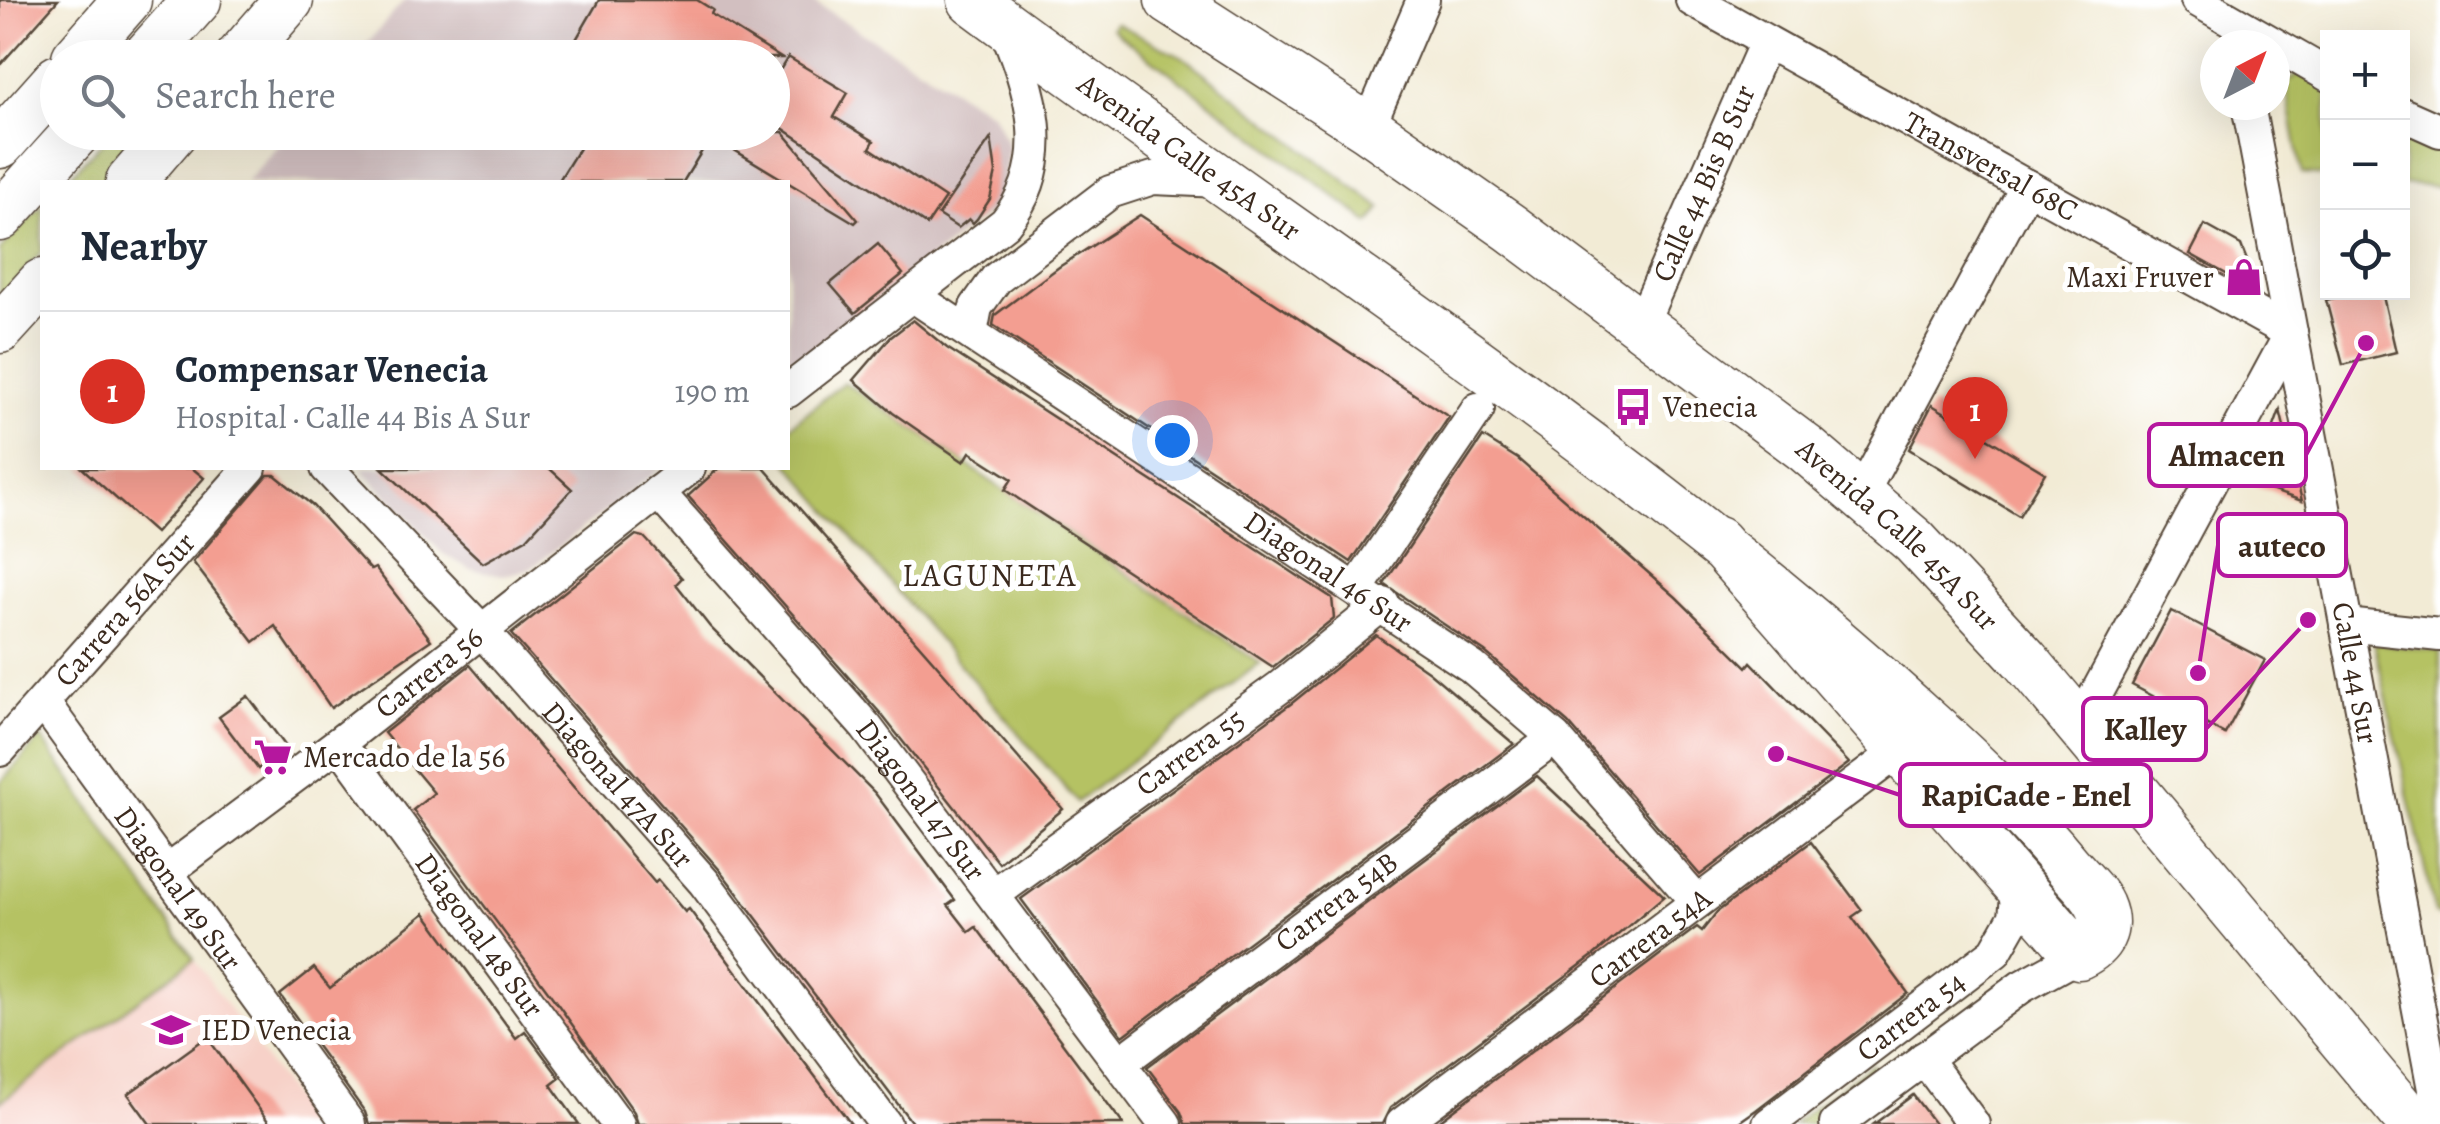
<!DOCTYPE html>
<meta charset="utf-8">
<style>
:root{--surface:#fff;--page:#f6f6f7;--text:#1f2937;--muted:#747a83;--line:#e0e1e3;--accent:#d93025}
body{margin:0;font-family:Alegreya,serif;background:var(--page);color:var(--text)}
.controls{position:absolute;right:30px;top:30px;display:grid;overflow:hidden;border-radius:0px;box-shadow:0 10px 40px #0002}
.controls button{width:90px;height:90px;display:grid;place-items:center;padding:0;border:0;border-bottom:2px solid var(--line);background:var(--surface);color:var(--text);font:50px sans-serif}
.compass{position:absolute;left:2200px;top:30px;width:90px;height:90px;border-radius:50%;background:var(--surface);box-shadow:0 10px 40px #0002;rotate:42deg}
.you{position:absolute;left:1172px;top:440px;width:35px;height:35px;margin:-25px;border:8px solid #fff;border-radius:50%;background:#1a73e8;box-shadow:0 0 0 15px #1a73e833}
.badge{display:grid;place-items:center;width:65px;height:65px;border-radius:50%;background:var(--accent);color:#fff;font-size:32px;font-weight:700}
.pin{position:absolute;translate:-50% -82px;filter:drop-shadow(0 2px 5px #0008)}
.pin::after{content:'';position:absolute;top:52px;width:35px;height:30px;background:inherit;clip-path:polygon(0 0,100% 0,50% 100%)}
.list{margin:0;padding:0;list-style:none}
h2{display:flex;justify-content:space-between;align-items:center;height:130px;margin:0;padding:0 40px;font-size:42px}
h2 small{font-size:32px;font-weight:400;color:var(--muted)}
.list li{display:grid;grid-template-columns:65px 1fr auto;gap:30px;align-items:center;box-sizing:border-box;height:160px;padding:0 40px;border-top:2px solid var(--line)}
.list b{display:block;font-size:38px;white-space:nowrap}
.list p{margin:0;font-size:32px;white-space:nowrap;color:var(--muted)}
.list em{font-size:32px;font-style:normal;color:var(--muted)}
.icon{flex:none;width:55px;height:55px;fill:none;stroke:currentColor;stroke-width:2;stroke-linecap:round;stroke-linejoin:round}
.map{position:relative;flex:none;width:2440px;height:1124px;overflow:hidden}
.search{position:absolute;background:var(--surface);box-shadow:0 10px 40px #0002;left:40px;top:40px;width:750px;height:110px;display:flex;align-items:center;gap:25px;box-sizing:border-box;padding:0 35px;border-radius:55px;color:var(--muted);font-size:38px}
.panel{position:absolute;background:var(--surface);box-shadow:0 10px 40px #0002;left:40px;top:180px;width:750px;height:290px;border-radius:0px}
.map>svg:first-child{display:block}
.built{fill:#f7d1c8}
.industrial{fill:#d2bfc0}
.green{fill:#b5c264;stroke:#787641;stroke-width:2.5}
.building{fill:#f39e91}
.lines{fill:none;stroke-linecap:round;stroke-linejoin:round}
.minor-casing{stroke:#564739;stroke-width:36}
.highway-casing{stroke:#564739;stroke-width:51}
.minor{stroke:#fff;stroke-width:32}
.highway{stroke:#fff;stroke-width:48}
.labels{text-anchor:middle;stroke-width:10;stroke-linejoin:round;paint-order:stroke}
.street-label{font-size:30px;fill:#3b2a1e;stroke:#fff}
.poi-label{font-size:30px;fill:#3b2a1e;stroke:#fff;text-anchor:start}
.neighbourhood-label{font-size:32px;letter-spacing:2.5px;fill:#3b2a1e;stroke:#fff}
.leader{fill:none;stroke:#b5179e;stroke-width:4}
.callout-dot{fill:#b5179e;stroke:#fff;stroke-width:4}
.callout{fill:#fff;stroke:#b5179e;stroke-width:4}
.callout-label{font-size:32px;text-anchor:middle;font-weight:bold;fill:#3b2a1e}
</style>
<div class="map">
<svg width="2440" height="1124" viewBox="0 0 2440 1124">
<rect width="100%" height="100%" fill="#fff"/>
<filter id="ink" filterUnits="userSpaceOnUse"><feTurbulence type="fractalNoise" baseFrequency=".01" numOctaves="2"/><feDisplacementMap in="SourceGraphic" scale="20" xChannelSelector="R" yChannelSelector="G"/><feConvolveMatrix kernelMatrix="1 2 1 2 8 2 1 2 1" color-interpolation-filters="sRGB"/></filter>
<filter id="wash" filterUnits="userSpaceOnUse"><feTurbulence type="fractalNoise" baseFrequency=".0048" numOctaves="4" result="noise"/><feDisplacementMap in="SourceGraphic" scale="40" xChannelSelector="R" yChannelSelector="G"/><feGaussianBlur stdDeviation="2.25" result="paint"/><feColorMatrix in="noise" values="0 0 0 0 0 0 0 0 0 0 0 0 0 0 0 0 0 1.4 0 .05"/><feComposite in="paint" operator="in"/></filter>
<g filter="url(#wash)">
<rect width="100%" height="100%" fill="#f2ebd5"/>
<path class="built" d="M194 959 311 1124H0V1102Z"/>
<g class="industrial">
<path d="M405 0H810L993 114 1009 147 1000 204 788 370V182H246L290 133 772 132V58L355 57Z"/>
<path d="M361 468H661L529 570 503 575 470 569 442 553Z"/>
</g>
<g class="green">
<path d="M1116 23 1183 57 1381 208 1370 223 1121 36 1112 28Z"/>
<path d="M2298 74 2327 86V176L2302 174 2287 93 2288 82Z"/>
<path d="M2402 127 2440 146V187L2403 184Z"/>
<path d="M111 133H147L103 182H64Z"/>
<path d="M42 205V252L0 299V250Z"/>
<path d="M844 382 1260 663 1077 802 788 463V428Z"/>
<path d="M2374 643 2440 651V915L2435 914Z"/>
<path d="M41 737 194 959 0 1102V783Z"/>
<path d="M1872 1064 1880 1072 1811 1124H1792Z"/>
</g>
<g id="blocks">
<g class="building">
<path d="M0 0H58L0 65Z"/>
<path d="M599 0H697L713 10 711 14 781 58H598L574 43Z"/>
<path d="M788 57 848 93 834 117 874 141 870 148 945 198 927 225 772 121V83Z"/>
<path d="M589 132H783L858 220 855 223 711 136 683 182H558Z"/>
<path d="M991 138 996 172 990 199 977 219 973 223 969 219 958 228 938 215Z"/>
<path d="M1140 215 1449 417 1351 562 993 325 995 315 1059 267Z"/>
<path d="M2205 225 2241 245 2259 292 2190 254Z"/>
<path d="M878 244 903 274 855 313 830 284Z"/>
<path d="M2359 292H2382L2396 352 2343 365 2326 300Z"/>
<path d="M913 320 947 348 1332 598 1334 618 1273 667 1005 490 1012 479 970 452 964 462 893 413 854 380 891 337Z"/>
<path d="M1932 405 2045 473 2019 516 1909 449Z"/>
<path d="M2280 410 2302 501 2253 484Z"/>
<path d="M1483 437 1518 459 1676 597 1747 667 1751 662 1849 763 1700 875 1568 723 1485 652 1384 584Z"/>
<path d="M82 468H192L204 478 155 533Z"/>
<path d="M382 468H549L572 489 526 539 483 563Z"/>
<path d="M719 468H764L1063 809 999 863 881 714 688 496Z"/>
<path d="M268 475H275L313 506 371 570 375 568 431 640 331 708 275 626 254 642 193 562Z"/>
<path d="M636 535 644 537 682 578 676 584 710 627 875 793 955 900 948 905 969 932 976 927 1123 1124H913L719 869 511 634Z"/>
<path d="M2171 611 2265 660 2225 734 2132 685Z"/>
<path d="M1376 635 1429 672 1514 744 1123 1036 1021 899 1292 703Z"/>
<path d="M470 665 655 883 658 880 685 912 689 909 851 1124H638L634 1112 559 1006 413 810 434 793 384 733Z"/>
<path d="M248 696 287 748 258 769 219 717Z"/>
<path d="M1537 776 1664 896 1594 955 1390 1108 1382 1124H1185L1181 1112 1147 1067Z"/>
<path d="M1811 842 1862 910 1852 917 1908 993 1756 1110 1736 1124H1435L1697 927 1702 931 1717 912Z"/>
<path d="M425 913 516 1038 525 1031 560 1078 551 1085 579 1124H369L365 1112 280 995 314 968 330 988Z"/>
<path d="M207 1037 270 1124H150L128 1094Z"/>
<path d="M1913 1095 1935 1124H1874Z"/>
</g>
</g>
</g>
<g filter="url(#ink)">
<use href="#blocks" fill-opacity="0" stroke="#564739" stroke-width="2.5"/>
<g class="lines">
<g class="minor-casing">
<g id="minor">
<path id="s1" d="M1692 0 2291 333"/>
<path d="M2197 0 2328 75"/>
<path id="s2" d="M2248 105 2440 1121"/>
<path d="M2402 114 2440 131"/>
<path d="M1368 128 1423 0"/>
<path id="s3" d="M912 295 1472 667 1555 738 1697 902"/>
<path id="s4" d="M1641 325 1766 42"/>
<path d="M971 333 976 307 996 279 1110 192 1153 178 1220 181"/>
<path d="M788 391 1005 223C1056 160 1031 91 1004 24"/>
<path id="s5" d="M327 468 480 629 704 882 885 1124"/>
<path id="s6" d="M658 492 866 727 1165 1124"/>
<path d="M1861 495 2027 186"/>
<path d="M1358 587 1478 409"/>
<path d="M2346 625 2440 635"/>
<path id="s7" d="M43 702 349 1124"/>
<path d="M2079 726 2291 333"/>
<path id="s8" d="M339 743 618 1124"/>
<path id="s9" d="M0 750 250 468"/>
<path id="s10" d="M166 872 339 743 689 468"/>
<path id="s11" d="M994 894 1280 687 1383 604"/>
<path d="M1924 1058 1973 1124"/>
<path id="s12" d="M1120 1063 1555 738"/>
<path id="s13" d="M1402 1124 1900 750"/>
<path id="s14" d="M1769 1124 1995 952 2015 917 2018 886"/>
<path d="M1836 1124 2021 987 2079 955"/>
</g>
</g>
<g class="highway-casing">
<g id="highway">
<path id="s15" d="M972 0C1293 239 1634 453 1929 724 1978 768 2025 814 2067 865 2078 878 2093 891 2100 906 2110 929 2100 945 2079 955L1717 541"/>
<path id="s16" d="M1169 0 1368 128 1511 228 1806 449 1914 541 2024 659 2413 1124"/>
<path d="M76 58 127 0"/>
<path d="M145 58 197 0"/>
<path d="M239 58 289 0"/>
<path d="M0 144 58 79"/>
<path d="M130 182 173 132"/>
<path d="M0 217 77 132"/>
<path d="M0 329 42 283"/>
</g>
</g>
<use href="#minor" class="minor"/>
<use href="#highway" class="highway"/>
</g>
</g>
<defs>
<g id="shop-bare" transform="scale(3)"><path d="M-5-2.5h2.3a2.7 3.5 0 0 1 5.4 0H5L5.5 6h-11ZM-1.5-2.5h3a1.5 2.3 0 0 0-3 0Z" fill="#b5179e" stroke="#fff" stroke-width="2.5" paint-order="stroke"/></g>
<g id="bus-bare" transform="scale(3)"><path d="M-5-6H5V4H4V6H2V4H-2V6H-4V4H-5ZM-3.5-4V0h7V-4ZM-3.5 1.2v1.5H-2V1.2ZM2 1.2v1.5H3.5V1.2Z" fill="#b5179e" stroke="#fff" stroke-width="2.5" paint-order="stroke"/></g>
<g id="supermarket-bare" transform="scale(3)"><path d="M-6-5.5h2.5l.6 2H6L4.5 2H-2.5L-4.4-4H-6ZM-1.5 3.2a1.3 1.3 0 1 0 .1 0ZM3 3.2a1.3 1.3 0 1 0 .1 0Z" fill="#b5179e" stroke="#fff" stroke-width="2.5" paint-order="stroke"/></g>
<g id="school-bare" transform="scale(3)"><path d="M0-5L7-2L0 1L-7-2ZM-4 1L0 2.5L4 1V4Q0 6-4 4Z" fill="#b5179e" stroke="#fff" stroke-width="2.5" paint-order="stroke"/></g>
</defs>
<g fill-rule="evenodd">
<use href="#shop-bare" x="2244" y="277"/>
<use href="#bus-bare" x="1633" y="407"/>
<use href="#supermarket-bare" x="273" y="757"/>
<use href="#school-bare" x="171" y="1030"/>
</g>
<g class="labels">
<g class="street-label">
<text dy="10" stroke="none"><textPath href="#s15" startOffset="268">Avenida Calle 45A Sur</textPath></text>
<text dy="10" stroke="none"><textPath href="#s1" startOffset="342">Transversal 68C</textPath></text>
<text dy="10" stroke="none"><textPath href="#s4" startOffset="155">Calle 44 Bis B Sur</textPath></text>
<text dy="10" stroke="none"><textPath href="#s16" startOffset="905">Avenida Calle 45A Sur</textPath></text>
<text dy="10" stroke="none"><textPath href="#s3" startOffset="500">Diagonal 46 Sur</textPath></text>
<text dy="10" stroke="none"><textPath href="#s9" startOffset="188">Carrera 56A Sur</textPath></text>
<text dy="10" stroke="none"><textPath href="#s10" startOffset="330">Carrera 56</textPath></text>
<text dy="10" stroke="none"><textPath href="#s2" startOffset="578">Calle 44 Sur</textPath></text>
<text dy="10" stroke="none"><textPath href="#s11" startOffset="242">Carrera 55</textPath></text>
<text dy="10" stroke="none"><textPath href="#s5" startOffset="430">Diagonal 47A Sur</textPath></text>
<text dy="10" stroke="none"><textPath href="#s6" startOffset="405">Diagonal 47 Sur</textPath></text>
<text dy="10" stroke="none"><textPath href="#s7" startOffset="230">Diagonal 49 Sur</textPath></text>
<text dy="10" stroke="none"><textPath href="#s12" startOffset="270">Carrera 54B</textPath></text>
<text dy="10" stroke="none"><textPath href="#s8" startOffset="238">Diagonal 48 Sur</textPath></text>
<text dy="10" stroke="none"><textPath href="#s13" startOffset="310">Carrera 54A</textPath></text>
<text dy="10" stroke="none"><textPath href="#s14" startOffset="178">Carrera 54</textPath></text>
</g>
<g class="poi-label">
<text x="2214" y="287" text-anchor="end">Maxi Fruver</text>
<text x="1663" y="417">Venecia</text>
<text x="303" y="767">Mercado de la 56</text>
<text x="201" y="1040">IED Venecia</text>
</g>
<g class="neighbourhood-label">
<text x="990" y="586">LAGUNETA</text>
</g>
</g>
<path class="leader" d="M2366 343L2306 455M2198 673L2218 545M2308 620L2206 729M1776 754L1900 795"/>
<g class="callout-dot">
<circle cx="2366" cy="343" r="10"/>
<circle cx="2198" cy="673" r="10"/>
<circle cx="2308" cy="620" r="10"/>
<circle cx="1776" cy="754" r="10"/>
</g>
<g class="callout">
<rect x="2149" y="424" width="157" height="62" rx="10"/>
<rect x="2218" y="514" width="128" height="62" rx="10"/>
<rect x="2083" y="698" width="123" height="62" rx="10"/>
<rect x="1900" y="764" width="251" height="62" rx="10"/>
</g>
<g class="callout-label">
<text x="2227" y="466">Almacen</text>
<text x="2282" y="557">auteco</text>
<text x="2145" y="740">Kalley</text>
<text x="2026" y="806">RapiCade - Enel</text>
</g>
</svg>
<div class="controls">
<button>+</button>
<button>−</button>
<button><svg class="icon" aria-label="locate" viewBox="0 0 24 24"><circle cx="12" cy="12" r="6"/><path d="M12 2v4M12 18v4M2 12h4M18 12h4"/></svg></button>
</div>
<svg class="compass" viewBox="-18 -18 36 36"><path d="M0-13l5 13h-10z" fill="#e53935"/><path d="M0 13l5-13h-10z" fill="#747a83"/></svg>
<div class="you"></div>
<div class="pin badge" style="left:1975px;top:459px">1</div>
<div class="search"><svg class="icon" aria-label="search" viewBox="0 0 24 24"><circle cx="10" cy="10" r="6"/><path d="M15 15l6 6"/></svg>Search here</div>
<section class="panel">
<h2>Nearby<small></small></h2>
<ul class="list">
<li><span class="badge">1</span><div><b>Compensar Venecia</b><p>Hospital · Calle 44 Bis A Sur</p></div><em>190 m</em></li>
</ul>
</section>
</div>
